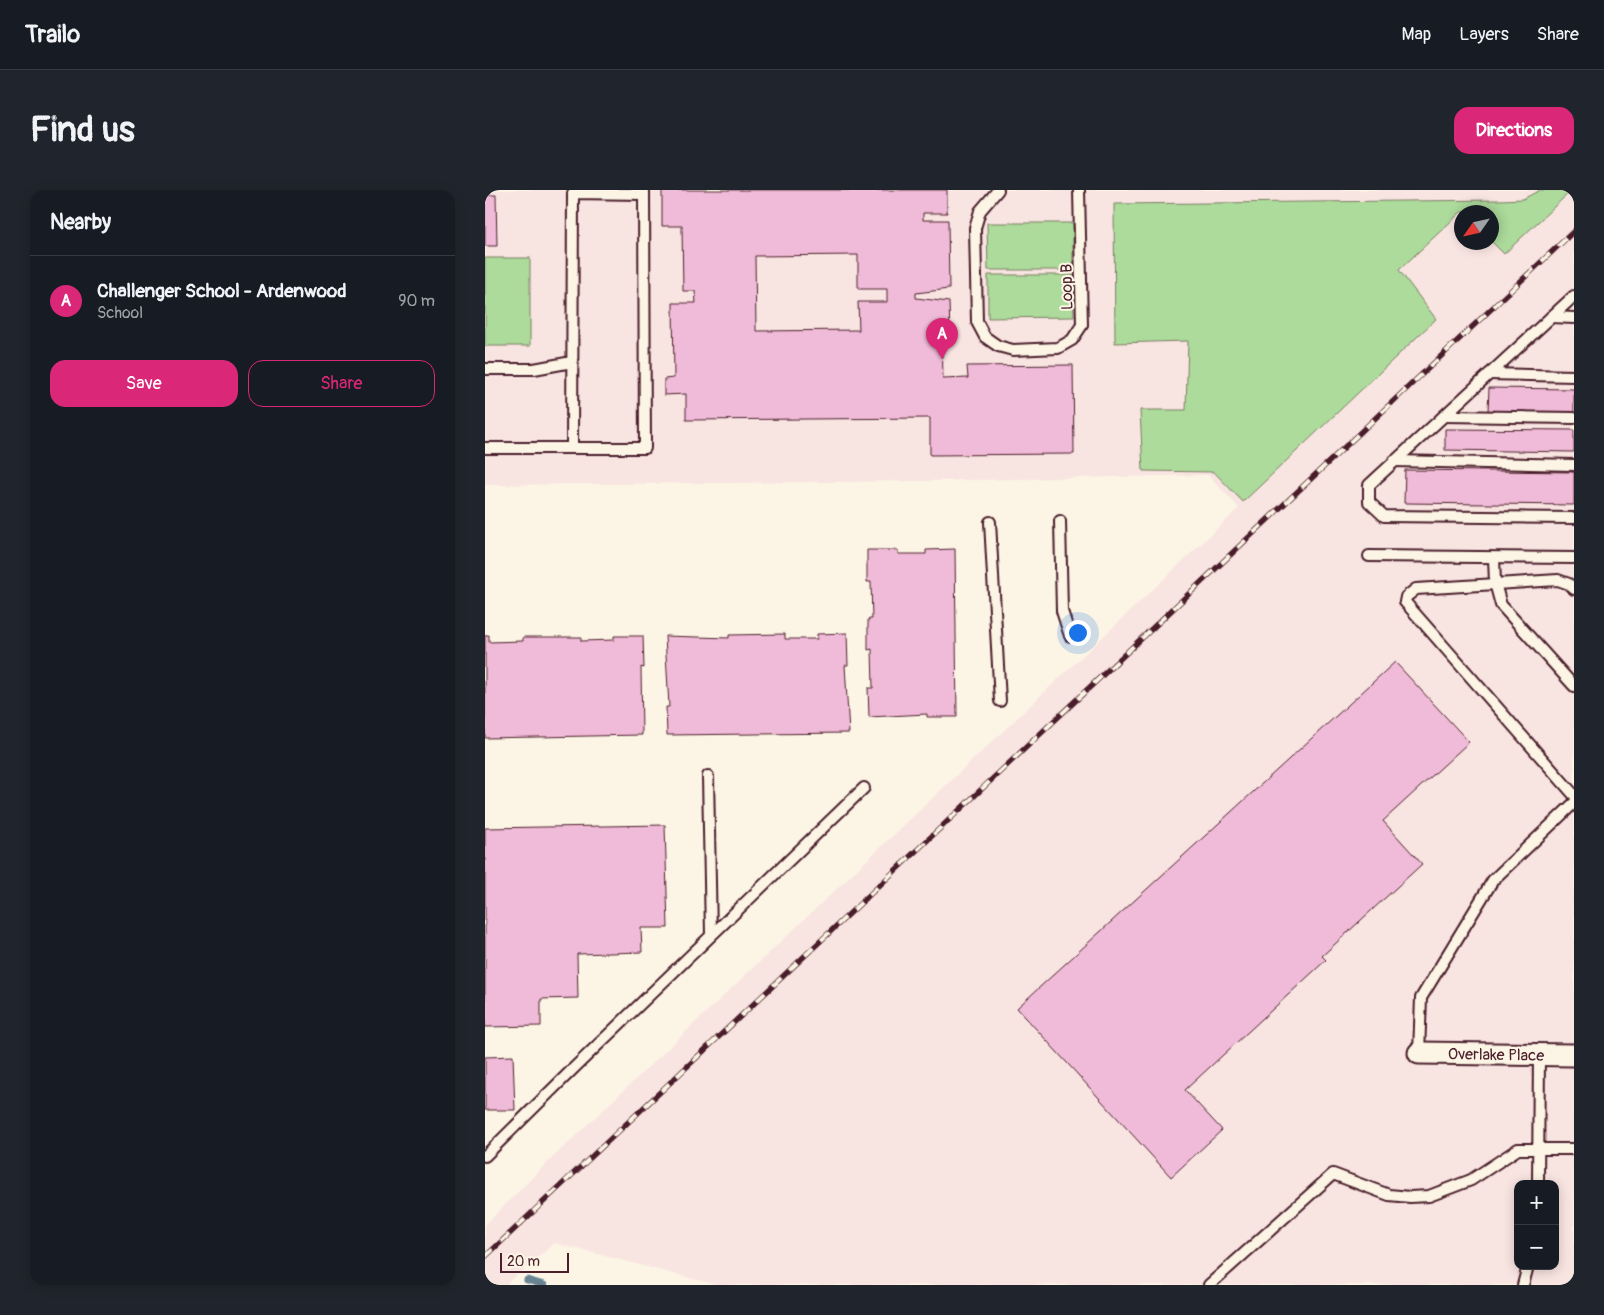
<!DOCTYPE html>
<meta charset="utf-8">
<style>
:root{--surface:#171b24;--page:#20242c;--text:#f1f3f6;--muted:#9ea1a6;--line:#363941;--accent:#db2777}
body{margin:0;font-family:Pangolin,sans-serif;background:var(--page);color:var(--text)}
.controls{position:absolute;right:15px;bottom:15px;display:grid;overflow:hidden;border-radius:10px;box-shadow:0 2px 12px #0003}
.controls button{width:45px;height:45px;display:grid;place-items:center;padding:0;border:0;border-bottom:1px solid var(--line);background:var(--surface);color:var(--text);font:25px sans-serif}
.compass{position:absolute;left:969px;top:15px;width:45px;height:45px;border-radius:50%;background:var(--surface);box-shadow:0 2px 12px #0003;rotate:236deg}
.scale{position:absolute;left:15px;bottom:12px;width:69px;box-sizing:border-box;padding-left:5px;border:2px solid #4a1f2b;border-top:0;font-size:14px;line-height:18px;white-space:nowrap;color:#4a1f2b;-webkit-text-stroke:4px #fcf5e5;paint-order:stroke}
.you{position:absolute;left:592px;top:442px;width:18px;height:18px;margin:-12px;border:4px solid #fff;border-radius:50%;background:#1a73e8;box-shadow:0 0 0 8px #1a73e833}
.badge{display:grid;place-items:center;width:32px;height:32px;border-radius:50%;background:var(--accent);color:#fff;font-size:16px;font-weight:700}
.pin{position:absolute;translate:-50% -41px;filter:drop-shadow(0 1px 2px #0008)}
.pin::after{content:'';position:absolute;top:26px;width:18px;height:15px;background:inherit;clip-path:polygon(0 0,100% 0,50% 100%)}
.list{margin:0;padding:0;list-style:none}
h2{display:flex;justify-content:space-between;align-items:center;height:65px;margin:0;padding:0 20px;font-size:21px}
h2 small{font-size:16px;font-weight:400;color:var(--muted)}
.list li{display:grid;grid-template-columns:32px 1fr auto;gap:15px;align-items:center;box-sizing:border-box;height:90px;padding:0 20px;border-top:1px solid var(--line)}
.list b{display:block;font-size:19px;white-space:nowrap}
.list p{margin:0;font-size:16px;white-space:nowrap;color:var(--muted)}
.list em{font-size:16px;font-style:normal;color:var(--muted)}
.actions{display:flex;gap:10px;padding:15px 20px}
.actions a{flex:1;padding:11px 0;border:1px solid var(--accent);border-radius:15px;text-align:center;font-size:18px;color:var(--accent)}
.actions .main{background:var(--accent);color:#fff}
.map{position:relative;flex:none;width:1089px;height:1095px;overflow:hidden;border-radius:15px}
header{display:flex;align-items:center;gap:30px;box-sizing:border-box;height:70px;padding:0 25px;background:var(--surface);border-bottom:1px solid var(--line)}
header strong{font-size:24px}
nav{display:flex;gap:28px;margin-inline-start:auto;font-size:18px}
.intro{display:flex;align-items:center;justify-content:space-between;box-sizing:border-box;height:120px;padding:0 30px}
h1{margin:0;font-size:35px}
.button{padding:12px 22px;border-radius:15px;background:var(--accent);color:#fff;font-size:18px;font-weight:700}
main{display:flex;gap:30px;padding:0 30px}
aside{flex:1;background:var(--surface);border-radius:15px;box-shadow:0 2px 12px #0003}
.map>svg:first-child{display:block}
.built{fill:#f8e4e1;fill-rule:evenodd}
.green{fill:#acdb9b;stroke:#7b7d63}
.lines{fill:none;stroke-linecap:round;stroke-linejoin:round}
.stream{stroke:#678493;stroke-width:7}
.building{fill:#f0bbd8;stroke:#4a1f2b;fill-rule:evenodd}
.service-casing{stroke:#4a1f2b;stroke-width:14}
.minor-casing{stroke:#4a1f2b;stroke-width:25}
.service{stroke:#fcf5e5;stroke-width:10}
.minor{stroke:#fcf5e5;stroke-width:21}
.rail-casing{stroke:#4a1f2b;stroke-width:5.5}
.rail{stroke:#fcf5e5;stroke-width:4;stroke-dasharray:11;stroke-linecap:butt}
.labels{text-anchor:middle;stroke-width:4;stroke-linejoin:round;paint-order:stroke}
.street-label{font-size:16px;fill:#4a1f2b;stroke:#fcf5e5}
</style>
<header>
<strong>Trailo</strong>
<nav><a>Map</a><a>Layers</a><a>Share</a></nav>
</header>
<div class="intro"><h1>Find us</h1><a class="button">Directions</a></div>
<main>
<aside>
<h2>Nearby<small></small></h2>
<ul class="list">
<li><span class="badge">A</span><div><b>Challenger School - Ardenwood</b><p>School</p></div><em>90 m</em></li>
</ul>
<div class="actions"><a class="main">Save</a><a>Share</a></div>
</aside>
<div class="map">
<svg width="1089" height="1095" viewBox="0 0 1089 1095">
<rect width="100%" height="100%" fill="#fcf5e5"/>
<filter id="ink" filterUnits="userSpaceOnUse"><feTurbulence type="fractalNoise" baseFrequency=".02" numOctaves="2"/><feDisplacementMap in="SourceGraphic" scale="10" xChannelSelector="R" yChannelSelector="G"/><feConvolveMatrix kernelMatrix="1 2 1 2 8 2 1 2 1" color-interpolation-filters="sRGB"/></filter>
<g filter="url(#ink)">
<path class="built" d="M0 0H1089V1095H232L70 1053 20 1095H0V1035L62 973 754 318 723 285 439 291 0 295ZM976 22H1006V52H976ZM1033 994H1070V1076H1033Z"/>
<g class="green">
<path d="M1055 0H1087L1019 64 1007 52 1006 22H976L914 80 951 129 758 312 729 282 658 281 655 220H701L703 151 630 153 629 14 1015 10 1038 9Z"/>
<path d="M502 33H588V80H503Z"/>
<rect x="0" y="68" width="45" height="88"/>
<path d="M503 85H588L589 127 503 128Z"/>
</g>
<g class="lines">
<path class="stream" d="M42 1090 59 1095"/>
</g>
<g class="building">
<path d="M177 0H462V23H438V30H463L464 99 431 103V108L464 112 465 143H457L458 189 483 188 482 176 588 175 589 264 445 265V228L201 230V204L179 205V189L189 188 188 113H211L210 101H198L197 36H177ZM373 65V99H402V112H373L374 140 271 141 270 66Z"/>
<path d="M0 5H11L12 56H0Z"/>
<path d="M1004 198 1089 199V222L1003 221Z"/>
<path d="M960 239 1089 240V262L960 260Z"/>
<path d="M920 280 1089 282V315L919 313Z"/>
<path d="M470 359 472 527H442V524L384 527 383 498H388L387 459 383 460V429H387L386 392H382V360H413V364H441V360Z"/>
<path d="M362 443 363 475H360L364 543 182 545 181 517H184L180 446 244 448V445L300 444V449H332V444Z"/>
<path d="M4 445V452L38 451V447H96V451L129 450V446H158L159 478 156 477 157 545 0 548V446Z"/>
<path d="M910 472 984 552 898 631 937 674 837 766 841 770 700 900 737 940 686 987 532 818Z"/>
<path d="M180 635 183 738H156L157 762 92 764 93 808 56 809V836L0 837V638Z"/>
<path d="M28 866 30 920H0V867Z"/>
</g>
<g class="lines">
<g class="service-casing">
<g id="service">
<path d="M513 0 495 21 490 38 492 132 500 147 513 156 528 160 573 158 587 150 597 135 594 0"/>
<path d="M1089 106 884 295V312L899 326 1089 328"/>
<path d="M1066 127 1089 128"/>
<path d="M0 179H49L87 172"/>
<path d="M1004 184 1089 186"/>
<path d="M959 226 1089 228"/>
<path d="M0 258H160L159 0"/>
<path d="M87 258 88 3 159 4"/>
<path d="M909 271 1089 275"/>
<path d="M575 331 577 421 585 446"/>
<path d="M505 332 515 511"/>
<path d="M884 366 1089 368"/>
<path d="M1009 368 1010 393 1016 415 1089 496"/>
<path d="M1089 399 1084 394 1073 390 931 399 921 407 920 412 1089 605"/>
<path d="M223 586 226 745"/>
<path d="M934 863 936 808 1008 690 1089 613"/>
<path d="M0 966 91 876 379 598"/>
<path d="M1053 994 1054 865"/>
<path d="M724 1095 848 984 904 1005 925 1007 944 1006 986 990 1033 959H1089"/>
<path d="M1038 1095 1043 1076"/>
</g>
</g>
<g class="minor-casing">
<path id="minor" d="M934 863 1089 865"/>
</g>
<use href="#service" class="service"/>
<use href="#minor" class="minor"/>
<g class="rail-casing">
<path id="rail" d="M0 1067 1089 41"/>
</g>
<use href="#rail" class="rail"/>
</g>
</g>
<g class="labels">
<g class="street-label">
<text transform="translate(581 97) rotate(-91)" y="6">Loop B</text>
<text transform="translate(1011 864) rotate(1)" y="6">Overlake Place</text>
</g>
</g>
</svg>
<div class="controls">
<button>+</button>
<button>−</button>
</div>
<svg class="compass" viewBox="-18 -18 36 36"><path d="M0-13l5 13h-10z" fill="#e53935"/><path d="M0 13l5-13h-10z" fill="#9ea1a6"/></svg>
<div class="scale">20 m</div>
<div class="you"></div>
<div class="pin badge" style="left:457px;top:169px">A</div>
</div>
</main>
